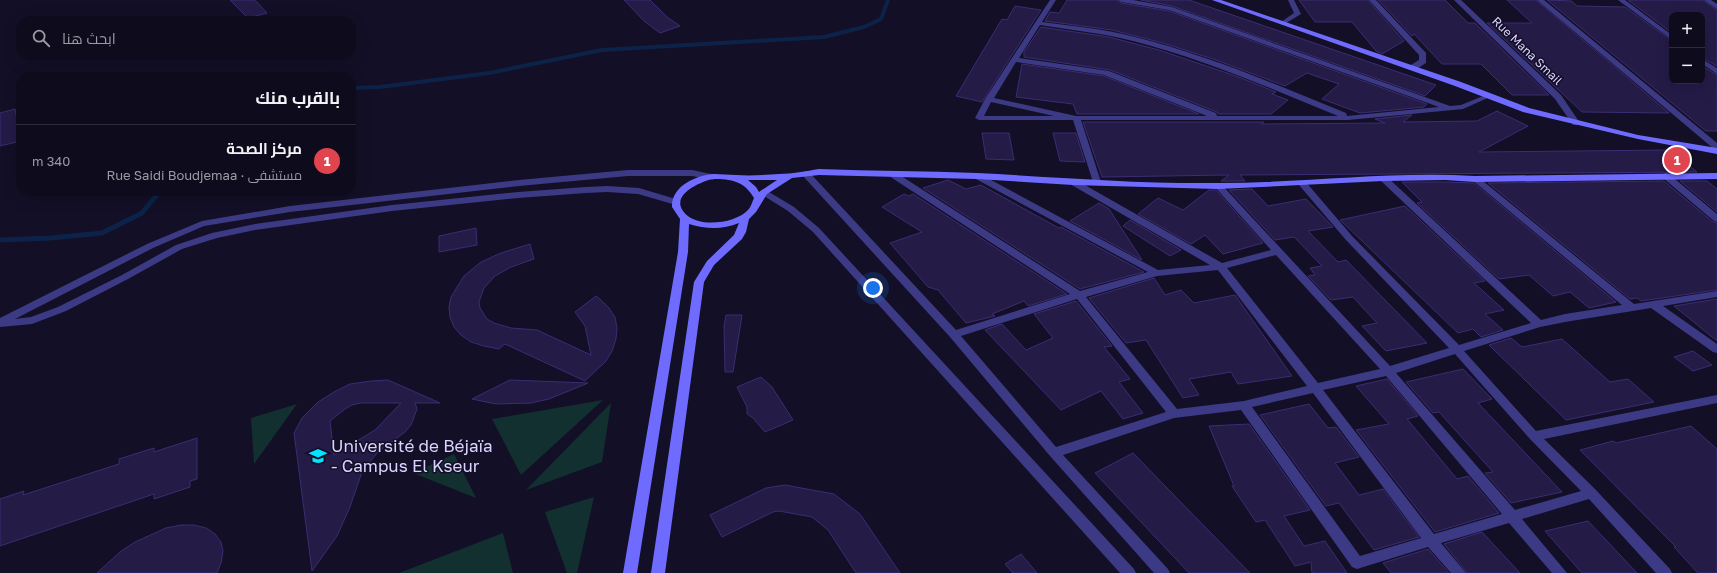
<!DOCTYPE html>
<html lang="ar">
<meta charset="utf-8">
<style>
:root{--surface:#0e0b1c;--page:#1c1929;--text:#f1f3f6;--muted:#9b9ba3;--line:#2e2b3b;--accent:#d93025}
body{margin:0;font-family:"Golos Text",Cairo,sans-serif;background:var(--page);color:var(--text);direction:rtl}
.controls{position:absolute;right:12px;top:12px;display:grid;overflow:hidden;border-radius:8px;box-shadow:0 4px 16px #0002}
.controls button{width:36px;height:36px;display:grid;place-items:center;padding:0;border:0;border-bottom:1px solid var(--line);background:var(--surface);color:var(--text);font:20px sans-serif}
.you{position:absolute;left:873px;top:288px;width:14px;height:14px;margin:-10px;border:3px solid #fff;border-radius:50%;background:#1a73e8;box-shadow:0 0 0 6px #1a73e833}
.badge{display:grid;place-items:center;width:26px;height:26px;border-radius:50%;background:var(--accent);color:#fff;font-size:13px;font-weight:700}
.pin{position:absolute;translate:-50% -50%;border:2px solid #fff;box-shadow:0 1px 4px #0006}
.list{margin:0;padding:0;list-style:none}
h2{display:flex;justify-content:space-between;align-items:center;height:52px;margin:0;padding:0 16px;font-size:17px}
h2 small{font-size:13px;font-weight:400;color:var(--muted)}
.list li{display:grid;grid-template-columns:26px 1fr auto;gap:12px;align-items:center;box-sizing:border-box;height:72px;padding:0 16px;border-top:1px solid var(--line)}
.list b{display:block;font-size:15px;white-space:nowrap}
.list p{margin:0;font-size:13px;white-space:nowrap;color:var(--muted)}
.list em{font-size:13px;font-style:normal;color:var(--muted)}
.icon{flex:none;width:22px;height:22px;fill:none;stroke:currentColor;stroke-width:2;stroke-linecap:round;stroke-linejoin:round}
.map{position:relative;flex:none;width:1717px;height:573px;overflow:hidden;direction:ltr}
.search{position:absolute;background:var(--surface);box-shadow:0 4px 16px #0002;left:16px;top:16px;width:340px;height:44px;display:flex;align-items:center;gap:10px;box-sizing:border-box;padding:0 14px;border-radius:16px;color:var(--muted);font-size:15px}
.panel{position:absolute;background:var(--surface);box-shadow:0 4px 16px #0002;left:16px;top:72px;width:340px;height:124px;border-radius:16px;direction:rtl}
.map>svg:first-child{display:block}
.green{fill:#12302f}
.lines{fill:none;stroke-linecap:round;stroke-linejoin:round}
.stream-far1{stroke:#0c2248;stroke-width:4}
.stream{stroke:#0c2248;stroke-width:5}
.building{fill:#241b47;stroke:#3b2d73;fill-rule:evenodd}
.street{fill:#3d3a85;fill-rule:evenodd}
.secondary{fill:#6f6bff;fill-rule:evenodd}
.labels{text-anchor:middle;stroke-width:3;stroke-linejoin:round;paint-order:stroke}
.far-street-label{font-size:12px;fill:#d9d4ff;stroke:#130f26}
.near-poi-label{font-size:17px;fill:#d9d4ff;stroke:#130f26;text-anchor:start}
</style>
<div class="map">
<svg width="1717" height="573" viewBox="0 0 1717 573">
<rect width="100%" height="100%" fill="#130f26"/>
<g class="green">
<path d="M603 400 521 475 492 419Z"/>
<path d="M611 403 602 462 526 490Z"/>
<path d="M297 404 254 464 251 418Z"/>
<path d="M454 454 476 498 413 473Z"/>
<path d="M594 497 577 573H567L545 512Z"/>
<path d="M503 533 513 573H399Z"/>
</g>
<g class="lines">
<path class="stream-far1" d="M351 88 380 87 489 73 602 50 824 37 864 27 881 19 888 0"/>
<path class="stream" d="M0 240 51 238 102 233 142 213 160 191"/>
</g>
<g class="building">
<path d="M230 0H255L267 13 248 18Z"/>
<path d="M624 0H650L667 17 680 26 660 33 644 21Z"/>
<path d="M1067 0H1117L1121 3 1169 11 1427 104 1424 107 1360 113 1322 99 1339 84 1307 73 1285 86 1216 60 1163 43 1112 30 1045 21 1050 12 1059 13Z"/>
<path d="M1141 0H1189L1436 85 1425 96 1172 6Z"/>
<path d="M1299 0H1368L1404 41 1382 54 1376 51 1352 22H1315Z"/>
<path d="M1378 0H1445L1468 23H1475L1549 95H1512L1481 64H1442L1414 34 1412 36Z"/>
<path d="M1507 0H1536L1669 113 1582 112 1487 23H1532Z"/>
<path d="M1547 0 1572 1 1577 6 1625 7 1672 41V81H1702V66L1717 75V131H1706Z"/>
<path d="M1628 0H1703L1717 10V66L1702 58V15H1672V33Z"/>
<path d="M1015 6 1041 10 982 102 956 96 1002 19 1007 20Z"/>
<path d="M1041 27 1109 37 1159 50 1236 76 1276 92 1272 94 1288 100 1271 114H1218L1217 112 1110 70 1024 57V52Z"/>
<path d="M1022 64 1104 76 1199 114H1077L1073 104 1016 97Z"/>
<path d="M15 109 21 141 0 146V113Z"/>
<path d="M1497 111 1528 126 1479 152 1670 150 1697 172 1240 175 1245 181H1221L1229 175 1102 177 1083 122H1264L1261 124 1385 123 1375 119 1412 115 1403 122 1477 121Z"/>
<path d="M982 133H1009L1014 160 986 159Z"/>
<path d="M1053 133H1076L1085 162 1060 161Z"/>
<path d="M948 180 966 189 981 185 1059 228 1061 227 1144 272 1080 289 923 188Z"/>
<path d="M1664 181 1713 222 1717 223V290L1641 301 1637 298 1630 299 1488 183Z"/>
<path d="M1680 181H1707L1717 189V212Z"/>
<path d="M1402 182H1445L1474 183 1616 302 1589 308 1570 292 1553 296 1529 275 1499 279 1417 203 1422 202Z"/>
<path d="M1252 189 1268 206 1306 199 1333 227 1308 231 1338 262 1346 260 1427 343 1386 351 1362 326 1377 323 1353 297 1331 300 1308 276 1315 275 1310 268 1322 266 1294 237 1275 240 1229 190Z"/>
<path d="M1209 190H1216L1263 243 1223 254 1205 235 1191 244 1138 214 1158 198 1183 210Z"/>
<path d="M904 194 909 196 913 194 1067 294 1028 306 1024 301 992 314 995 316 966 323 938 290 928 287 890 243 922 232 882 207Z"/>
<path d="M1099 203 1109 209 1142 260 1070 221Z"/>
<path d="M1405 206 1485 281 1474 283 1504 310 1485 314 1503 330 1481 337 1473 329 1458 333 1340 220Z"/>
<path d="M1130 220 1181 250 1170 256 1123 226Z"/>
<path d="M476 228 477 245 439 252V236Z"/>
<path d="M530 244 534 259 511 267 495 276 484 288 479 302 480 308 487 319 494 323 511 328 537 330 591 355 585 326 575 312 596 296 601 300 609 308 615 317 617 328 616 339 612 351 606 361 585 381 505 344 499 349 484 346 471 342 461 335 454 327 450 317 449 307 451 297 464 276 481 262 501 253Z"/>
<path d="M1154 278 1165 295 1181 290 1194 303 1235 295 1292 376 1238 384 1231 372 1189 379 1199 395 1183 398 1146 340 1126 343 1089 298Z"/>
<path d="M1717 299V341L1674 306Z"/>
<path d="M1076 301 1112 346 1104 347 1130 379 1119 382 1143 413 1123 419 1101 391 1061 410 985 330 1002 324 1026 350 1053 338 1034 314Z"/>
<path d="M726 315H742L733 372H725L724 326Z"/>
<path d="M1511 338 1522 347 1562 339 1610 382 1628 379 1654 402 1566 420 1489 345Z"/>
<path d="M1693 351 1712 365 1693 371 1674 357Z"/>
<path d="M1463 369 1492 399 1478 403 1562 492 1511 503 1485 473 1493 472 1439 412 1433 413 1406 382Z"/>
<path d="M761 377 772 387 793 420 765 432 753 418 747 414V407L737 387Z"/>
<path d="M1387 379 1418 416 1407 419 1457 479 1468 476 1499 513 1435 532 1356 430 1389 424 1356 386Z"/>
<path d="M388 380 440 403H415L417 409 411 425 405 432 377 453 362 472 350 507 337 536 312 571 294 433 302 418 318 402 334 392 350 384 371 381ZM361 403H401L375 430 334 455 330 421 345 409 352 405Z"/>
<path d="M510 380 588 383 549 399 531 403 496 404 472 399Z"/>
<path d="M1309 404 1328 428 1336 427 1359 457 1335 463 1359 495 1383 489 1419 537 1374 550 1339 503 1326 506 1260 415Z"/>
<path d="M1249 424 1310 510 1284 516 1304 546 1325 541 1347 573H1312L1311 562 1295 566 1265 520 1256 522 1232 486H1234L1209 426Z"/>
<path d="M1691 426 1717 449V573H1698L1674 547H1676L1580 450 1613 441 1616 443Z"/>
<path d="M197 438V479L190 481V487L154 499V494L0 546V499L24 491 23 495 119 464V459L154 448V452Z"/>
<path d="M1133 453 1167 488 1250 573H1189L1095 473Z"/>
<path d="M785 485 834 494 860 514 900 573H856L828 530 812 517 779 511 773 512 722 537 710 515 766 488Z"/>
<path d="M1588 521 1637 573H1582L1545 531Z"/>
<path d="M181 525H194L206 528 215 534 221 542 223 551 221 563 217 573H97L120 552 135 542 166 528Z"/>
<path d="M1482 532 1520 573H1467L1444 544Z"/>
<path d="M1428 549 1449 573H1391L1383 563Z"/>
<path d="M1021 554 1037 573H1013L1005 564Z"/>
</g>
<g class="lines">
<g class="street">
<path d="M1050 0H1056L1042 22C1073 26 1105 29 1135 37 1208 55 1277 85 1346 113L1347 116 1439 107 1169 10 1121 2 1118 0H1133L1172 7 1450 106 1461 105 1488 94 1492 96 1463 109 1348 120H1081L1101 182 1097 185 1093 182 1073 120H979L975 118 985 99ZM1040 25C1071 30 1102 33 1133 41 1203 59 1270 88 1338 116H1217L1216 113 1109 71 1019 58ZM1016 62 1104 75 1207 116H1076L994 98ZM991 102 1054 116H984Z"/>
<path d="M1288 0H1294L1301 14 1283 25 1281 24V22L1294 13Z"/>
<path d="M1369 0H1376L1426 53V63L1415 70H1409V66L1419 60V55Z"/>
<path d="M1454 0H1461L1561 95 1580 123 1579 125H1573L1555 99Z"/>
<path d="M1537 0H1544L1717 143V150L1714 149Z"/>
<path d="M1618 0H1625L1672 35V40Z"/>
<path d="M1704 0H1711L1717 4V9Z"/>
<path d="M1702 59 1717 68V74L1702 64Z"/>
<path d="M628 170H692L716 175 717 177 713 180 692 176H628L519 186 290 212 204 226 153 248 15 319 31 317 58 307 122 275 176 245 212 233 255 224 392 205 518 192 586 187 607 186 639 188 679 200 681 202 676 205 638 194 607 192 586 193 518 198 392 211 255 230 217 238 182 249 128 279 66 311 32 324 0 327V318L147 244 202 221 290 206 519 180Z"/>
<path d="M806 171 809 172 956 330 1070 294 889 176 888 174 889 172H895L1080 291 1148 272 974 178 973 176 974 174H980L1158 270 1210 265 1070 184 1069 182 1070 180H1076L1222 263 1271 250 1214 186 1218 183 1221 184 1390 366 1449 348 1346 240 1299 185 1298 183 1299 181H1305L1352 236 1459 345 1531 323 1380 180 1379 178 1380 176H1386L1541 320 1565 314 1622 305 1471 179 1475 176 1478 177 1634 304 1717 291V297L1663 306 1717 344V353L1713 352 1651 308 1565 322 1540 327 1464 351 1536 431 1717 395V403L1544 439 1595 489 1670 569 1672 573H1656L1589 499 1522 519 1567 573H1552L1509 523 1441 543 1466 573H1451L1428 547 1357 569 1352 567 1241 410 1174 418 1063 455 1168 569 1170 573H1154L1050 456 950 337 803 176 802 174ZM1276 255 1380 369 1318 383 1227 268ZM1218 270 1307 386 1244 401 1177 409 1086 297 1157 276ZM1077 299 1166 412 1056 447 961 336ZM1455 354 1530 439 1581 491 1515 510 1396 373ZM1386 376 1502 514 1434 534 1323 390ZM1313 393 1421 538 1360 556 1252 407Z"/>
<path d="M1666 173 1669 174 1717 214V222L1714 221 1663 178 1662 176 1663 174Z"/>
<path d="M764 189 794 207 819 228 1134 569 1136 573H1120L813 232 788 211 761 194 760 192 761 190Z"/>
</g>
<g class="secondary">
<path d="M1212 0H1221L1461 82 1529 108 1638 135 1717 148V154L1638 139 1523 112 1455 86Z"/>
<path d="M819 169C872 171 925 171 977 173 1057 177 1138 184 1218 183 1304 183 1389 171 1475 176L1717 173V179L1475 182 1445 180 1383 181 1218 189 1073 185 977 179 819 175 792 178 767 194 756 212 749 219 746 232 742 239 714 265 704 282 665 573H651L694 282 707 261 734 235 739 223C722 230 706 229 689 224L688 252 637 573H623L678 252 680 219 672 207C671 186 697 175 714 174 722 174 728 175 736 175 750 176 765 175 779 174 792 174 806 171 819 169ZM712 179C732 179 744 181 754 198 752 202 751 207 748 210 735 224 695 229 683 211 671 194 701 182 712 179ZM748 180H777L759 192 756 187Z"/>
</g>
</g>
<defs>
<g id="university-bare" transform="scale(1.38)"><path d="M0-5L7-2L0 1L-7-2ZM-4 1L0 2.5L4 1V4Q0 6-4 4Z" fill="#00e5ff" stroke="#130f26" stroke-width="2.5" paint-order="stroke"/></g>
</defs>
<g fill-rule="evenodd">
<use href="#university-bare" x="318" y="456"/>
</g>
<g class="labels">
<g class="far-street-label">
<text transform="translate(1527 51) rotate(44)" y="4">Rue Mana Smail</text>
</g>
<g class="near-poi-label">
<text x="331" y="452">Université de Béjaïa<tspan x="331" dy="20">- Campus El Kseur</tspan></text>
</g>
</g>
</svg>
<div class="controls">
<button>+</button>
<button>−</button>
</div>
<div class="you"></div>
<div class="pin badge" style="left:1677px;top:160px;background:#e0444e">1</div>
<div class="search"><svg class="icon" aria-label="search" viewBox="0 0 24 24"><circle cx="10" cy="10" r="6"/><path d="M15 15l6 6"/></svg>ابحث هنا</div>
<section class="panel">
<h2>بالقرب منك<small></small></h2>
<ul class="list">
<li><span class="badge" style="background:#e0444e">1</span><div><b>مركز الصحة</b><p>مستشفى · Rue Saidi Boudjemaa</p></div><em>340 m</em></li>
</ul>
</section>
</div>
